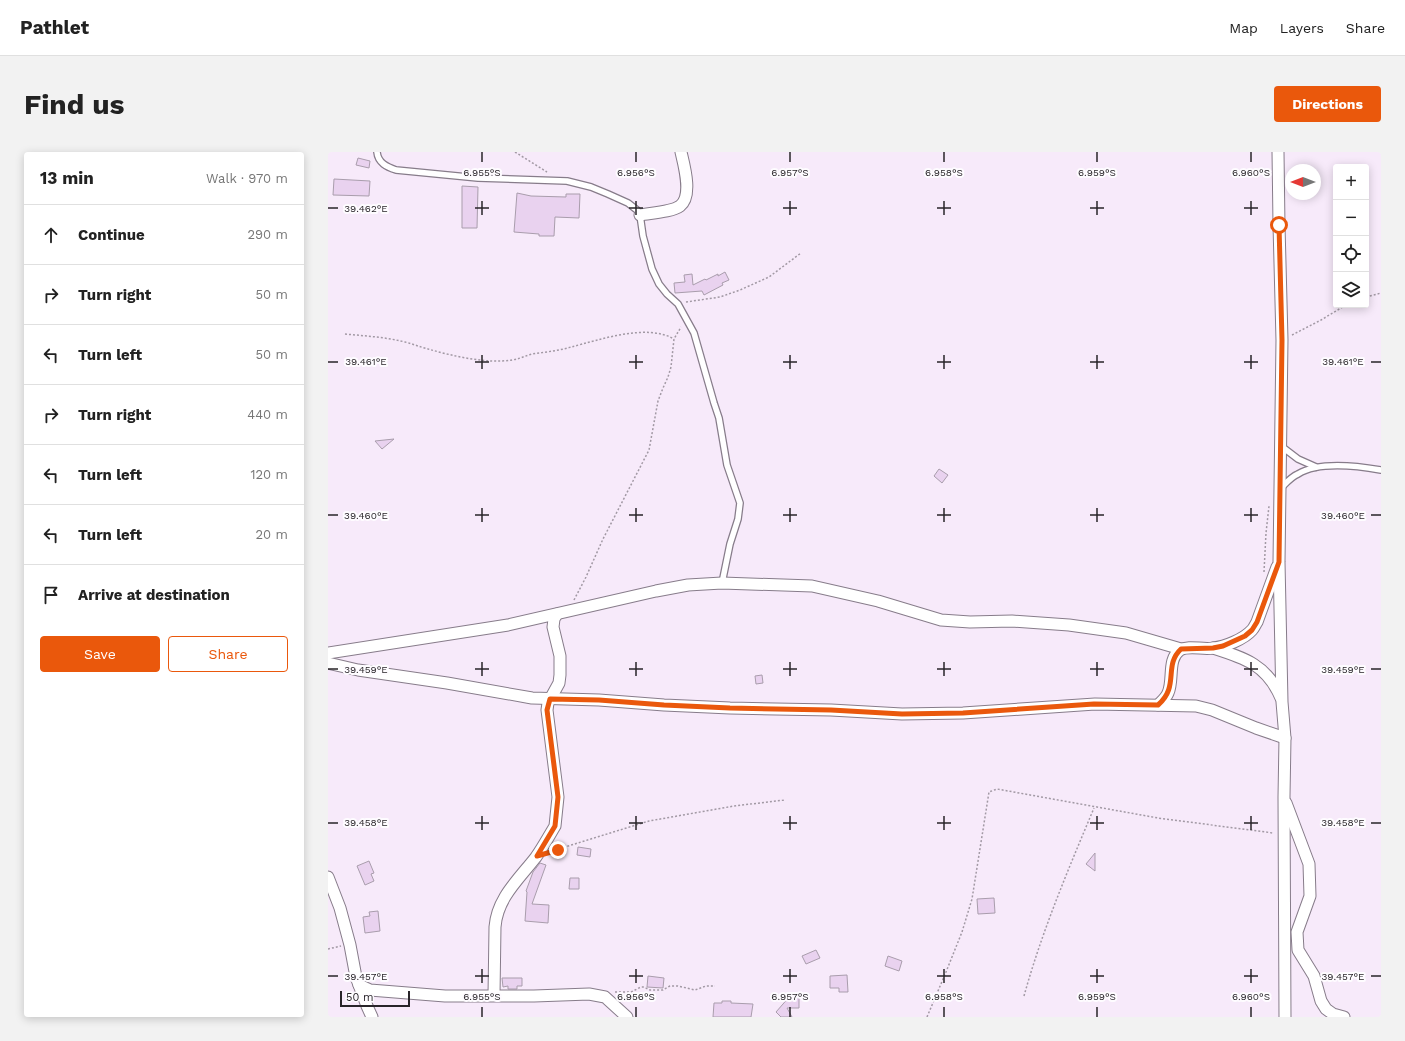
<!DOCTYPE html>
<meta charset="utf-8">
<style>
:root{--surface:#fff;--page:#f2f2f2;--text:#222;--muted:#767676;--line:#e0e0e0;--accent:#ea580c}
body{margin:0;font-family:"Work Sans",sans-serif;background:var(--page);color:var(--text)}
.controls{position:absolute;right:12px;top:12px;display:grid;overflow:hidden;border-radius:4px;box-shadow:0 2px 10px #0003}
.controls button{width:36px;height:36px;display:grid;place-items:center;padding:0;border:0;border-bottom:1px solid var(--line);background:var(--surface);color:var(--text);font:20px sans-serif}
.compass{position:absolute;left:957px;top:12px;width:36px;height:36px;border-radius:50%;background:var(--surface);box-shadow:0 2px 10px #0003;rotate:270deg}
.scale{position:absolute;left:12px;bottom:10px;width:70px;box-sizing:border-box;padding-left:4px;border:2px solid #282429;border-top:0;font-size:11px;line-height:14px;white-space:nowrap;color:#282429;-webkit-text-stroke:3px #fefcff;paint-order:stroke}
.stop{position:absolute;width:12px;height:12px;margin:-9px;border:3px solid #ea580c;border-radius:50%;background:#fff}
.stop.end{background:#ea580c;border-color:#fff;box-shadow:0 1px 4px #0008}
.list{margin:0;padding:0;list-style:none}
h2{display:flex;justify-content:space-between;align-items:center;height:52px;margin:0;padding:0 16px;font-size:17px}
h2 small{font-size:13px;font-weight:400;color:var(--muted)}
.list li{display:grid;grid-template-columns:26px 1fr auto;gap:12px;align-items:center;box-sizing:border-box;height:60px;padding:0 16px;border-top:1px solid var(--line)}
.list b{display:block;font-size:15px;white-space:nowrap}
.list em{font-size:13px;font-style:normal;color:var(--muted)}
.actions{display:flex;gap:8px;padding:12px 16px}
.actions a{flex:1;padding:9px 0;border:1px solid var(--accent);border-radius:4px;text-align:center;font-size:14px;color:var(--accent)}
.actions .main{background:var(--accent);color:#fff}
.icon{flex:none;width:22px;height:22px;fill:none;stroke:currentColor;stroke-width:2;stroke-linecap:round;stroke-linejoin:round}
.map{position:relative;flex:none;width:1053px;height:865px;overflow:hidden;border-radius:4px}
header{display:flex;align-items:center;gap:24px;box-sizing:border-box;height:56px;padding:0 20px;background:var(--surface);border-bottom:1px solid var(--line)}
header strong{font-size:19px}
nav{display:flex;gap:22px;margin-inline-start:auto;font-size:14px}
.intro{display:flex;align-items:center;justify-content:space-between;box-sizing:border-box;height:96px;padding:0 24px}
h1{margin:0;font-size:28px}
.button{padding:10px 18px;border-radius:4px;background:var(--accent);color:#fff;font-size:14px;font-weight:700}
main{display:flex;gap:24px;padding:0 24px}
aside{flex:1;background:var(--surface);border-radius:4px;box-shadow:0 2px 10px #0003}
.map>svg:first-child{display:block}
.building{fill:#e9d2ef;stroke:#a99dac}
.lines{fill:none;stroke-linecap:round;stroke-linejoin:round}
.lane-casing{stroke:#877c8a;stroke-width:8}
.street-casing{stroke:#877c8a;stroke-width:13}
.path{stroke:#a299a4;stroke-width:1.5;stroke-dasharray:2 2;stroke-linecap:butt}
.lane{stroke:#fff;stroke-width:5.5}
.street{stroke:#fff;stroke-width:11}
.route{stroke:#ea580c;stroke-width:5}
.ticks{fill:none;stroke:#282429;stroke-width:1.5}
.ticks-label{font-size:10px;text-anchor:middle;fill:#282429;stroke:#fefcff;stroke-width:4;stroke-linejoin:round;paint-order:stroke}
</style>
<header>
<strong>Pathlet</strong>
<nav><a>Map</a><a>Layers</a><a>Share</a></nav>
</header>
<div class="intro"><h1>Find us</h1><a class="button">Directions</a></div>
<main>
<aside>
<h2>13 min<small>Walk · 970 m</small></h2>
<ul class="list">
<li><svg class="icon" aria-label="ahead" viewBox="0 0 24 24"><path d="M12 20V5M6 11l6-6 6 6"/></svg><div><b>Continue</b></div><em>290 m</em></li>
<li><svg class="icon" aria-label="right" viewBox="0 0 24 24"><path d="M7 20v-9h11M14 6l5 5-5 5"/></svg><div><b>Turn right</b></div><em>50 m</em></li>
<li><svg class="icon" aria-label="left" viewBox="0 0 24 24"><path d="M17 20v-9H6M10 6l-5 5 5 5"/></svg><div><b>Turn left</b></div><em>50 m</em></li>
<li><svg class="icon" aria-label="right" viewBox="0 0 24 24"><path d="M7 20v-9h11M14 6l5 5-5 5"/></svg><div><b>Turn right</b></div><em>440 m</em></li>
<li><svg class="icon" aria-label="left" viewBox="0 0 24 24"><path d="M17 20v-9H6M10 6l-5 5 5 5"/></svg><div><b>Turn left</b></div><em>120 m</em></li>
<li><svg class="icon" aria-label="left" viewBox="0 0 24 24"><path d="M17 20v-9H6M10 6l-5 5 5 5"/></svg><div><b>Turn left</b></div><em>20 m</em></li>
<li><svg class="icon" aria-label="arrive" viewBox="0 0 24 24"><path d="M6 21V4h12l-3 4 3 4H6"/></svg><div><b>Arrive at destination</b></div></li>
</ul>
<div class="actions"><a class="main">Save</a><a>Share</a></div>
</aside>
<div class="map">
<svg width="1053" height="865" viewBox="0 0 1053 865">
<rect width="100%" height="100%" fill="#f7eafa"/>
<g class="building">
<path d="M30 6 42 9 41 16 28 13Z"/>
<path d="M6 27 42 29 41 44 5 43Z"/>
<path d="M134 34 150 35 149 76H134Z"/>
<path d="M189 41 203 44 238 45V42H252L251 66 227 65 226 84H211V82L186 80Z"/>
<path d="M397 120 401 128 394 131 395 133 376 143 374 139 347 141 346 131 357 130 356 123 364 122 365 133 377 127 378 128 390 122V124Z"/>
<path d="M66 287 54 297 47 289Z"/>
<path d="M611 317 620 323 614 331 606 324Z"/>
<path d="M434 523 435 531 428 532 427 524Z"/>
<path d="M250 695 263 697 262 705 249 703Z"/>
<path d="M767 701V719L758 712Z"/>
<path d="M41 709 46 721 43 722 46 729 37 733 29 714Z"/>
<path d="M212 711 218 713 204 752 221 753 220 771 197 769 199 740 198 739 205 720Z"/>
<path d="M242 726H251V737H241Z"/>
<path d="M666 746 667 761 650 762 649 747Z"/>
<path d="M50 759 52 779 37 781 35 765 42 764 41 760Z"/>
<path d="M488 798 492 806 478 812 474 804Z"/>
<path d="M560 804 574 809 571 819 557 814Z"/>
<path d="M519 823 520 840H511V836H502V824Z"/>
<path d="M320 824 336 826 335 836 319 835Z"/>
<path d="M174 826H194V834H189V837H180V834L175 835Z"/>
<path d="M462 844H471V856H459L464 865H453L448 860Z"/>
<path d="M394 849H403V851L425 852 423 865H385L386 851H394Z"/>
</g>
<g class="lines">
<g class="lane-casing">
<g id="lane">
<path d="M49 0C50 11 59 15 68 18L150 26 239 29 263 35 280 42 300 51 309 58 312 63 315 84 324 117 331 132 339 142 350 152 366 181 386 251 391 266 399 313 412 351 410 367 402 392 394 431"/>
<path d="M953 294 970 307 988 315"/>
<path d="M953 336C958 331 963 325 970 322 991 309 1030 314 1053 318"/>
</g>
</g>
<g class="street-casing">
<g id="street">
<path d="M950 0 951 73 954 188 951 410 954 550 957 586 956 645 957 865"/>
<path d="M312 63C322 61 344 60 352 54 365 44 356 13 353 0"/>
<path d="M885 496C917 506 939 513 953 546"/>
<path d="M0 501 180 473 328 439 360 433 394 431 484 434 550 449 613 468 642 470 684 469 741 473 798 481 853 497"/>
<path d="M0 511 30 518 119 531 204 546 271 548 336 553 402 556 503 558 574 562 635 561 767 552 868 554 884 558 928 576 957 586"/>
<path d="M830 553C834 549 838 546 840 541 846 528 839 507 852 498 861 493 875 498 885 496 897 495 916 487 924 478 926 476 927 473 929 470L949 415"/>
<path d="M958 651 981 712 982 744 969 780 970 798 986 824 993 849 998 857 1005 862 1016 865"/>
<path d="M0 725 12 756 22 793 28 825 39 854 44 865"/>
<path d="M31 833 42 838 117 844H206L261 842 277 845 299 865"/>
<path d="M166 843 167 775C169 746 191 727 208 705 215 695 221 684 227 674L230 645 219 558 220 551 231 531 232 523V504L225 475 226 467 229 462"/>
</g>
</g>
<g class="path">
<path d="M187 0 219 20"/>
<path d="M1038 145 1053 141"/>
<path d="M358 150 392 145 412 138 441 125 473 101"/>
<path d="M17 182C37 184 57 185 77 190 85 192 92 195 100 197 125 204 158 212 184 208 191 207 197 204 204 202 217 200 230 199 243 195 271 188 319 171 346 187"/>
<path d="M964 183 993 168 1018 153"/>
<path d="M936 420 938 381 941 354"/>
<path d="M246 448 258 425 275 387 321 298 330 249 335 236 340 225 343 215 346 187 353 175"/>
<path d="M224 699 321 669 406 654 457 648"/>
<path d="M0 797 13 794"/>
<path d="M287 840H303L313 835H316L322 838H335L342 834H350L367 838 378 834H387"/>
<path d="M696 844C714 779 740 718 766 656"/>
<path d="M599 865 618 820 634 780 644 747 661 640 669 637 830 666 945 681"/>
</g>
<use href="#lane" class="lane"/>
<use href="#street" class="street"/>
</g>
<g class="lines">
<path class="route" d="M230 698 209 704 227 674 230 645 219 558 222 547 271 548 336 553 402 556 503 558 574 562 635 561 766 552 830 553C852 534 835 514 853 497L885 496 895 494 917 484 924 478 929 470 951 410 954 188 951 73"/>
</g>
<path class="ticks" d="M154 0V10M308 0V10M462 0V10M616 0V10M769 0V10M923 0V10M154 49V63M308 49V63M462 49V63M616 49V63M769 49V63M923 49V63M0 56H10M147 56H161M301 56H315M455 56H469M609 56H623M762 56H776M916 56H930M154 203V217M308 203V217M462 203V217M616 203V217M769 203V217M923 203V217M0 210H10M147 210H161M301 210H315M455 210H469M609 210H623M762 210H776M916 210H930M1043 210H1053M154 356V370M308 356V370M462 356V370M616 356V370M769 356V370M923 356V370M0 363H10M147 363H161M301 363H315M455 363H469M609 363H623M762 363H776M916 363H930M1043 363H1053M154 510V524M308 510V524M462 510V524M616 510V524M769 510V524M923 510V524M0 517H10M147 517H161M301 517H315M455 517H469M609 517H623M762 517H776M916 517H930M1043 517H1053M154 664V678M308 664V678M462 664V678M616 664V678M769 664V678M923 664V678M0 671H10M147 671H161M301 671H315M455 671H469M609 671H623M762 671H776M916 671H930M1043 671H1053M154 817V831M308 817V831M462 817V831M616 817V831M769 817V831M923 817V831M0 824H10M147 824H161M301 824H315M455 824H469M609 824H623M762 824H776M916 824H930M1043 824H1053M154 855V865M308 855V865M462 855V865M616 855V865M769 855V865M923 855V865"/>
<g class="ticks-label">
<text x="154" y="24">6.955°S</text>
<text x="308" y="24">6.956°S</text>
<text x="462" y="24">6.957°S</text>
<text x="616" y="24">6.958°S</text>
<text x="769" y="24">6.959°S</text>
<text x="923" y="24">6.960°S</text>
<text x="38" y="60">39.462°E</text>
<text x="1015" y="213">39.461°E</text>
<text x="38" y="213">39.461°E</text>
<text x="1015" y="367">39.460°E</text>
<text x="38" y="367">39.460°E</text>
<text x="1015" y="521">39.459°E</text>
<text x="38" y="521">39.459°E</text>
<text x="1015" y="674">39.458°E</text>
<text x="38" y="674">39.458°E</text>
<text x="1015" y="828">39.457°E</text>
<text x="38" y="828">39.457°E</text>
<text x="154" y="848">6.955°S</text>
<text x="308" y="848">6.956°S</text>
<text x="462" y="848">6.957°S</text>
<text x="616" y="848">6.958°S</text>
<text x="769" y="848">6.959°S</text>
<text x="923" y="848">6.960°S</text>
</g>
</svg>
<div class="controls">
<button>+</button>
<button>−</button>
<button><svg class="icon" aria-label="locate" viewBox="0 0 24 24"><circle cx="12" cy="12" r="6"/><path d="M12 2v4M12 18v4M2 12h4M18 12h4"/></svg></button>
<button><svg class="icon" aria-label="layers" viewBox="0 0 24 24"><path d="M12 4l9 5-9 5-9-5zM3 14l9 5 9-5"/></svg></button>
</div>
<svg class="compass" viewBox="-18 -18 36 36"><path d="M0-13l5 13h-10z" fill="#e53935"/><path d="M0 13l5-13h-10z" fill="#767676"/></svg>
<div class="scale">50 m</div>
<div class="stop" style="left:951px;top:73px"></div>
<div class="stop end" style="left:230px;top:698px"></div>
</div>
</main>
